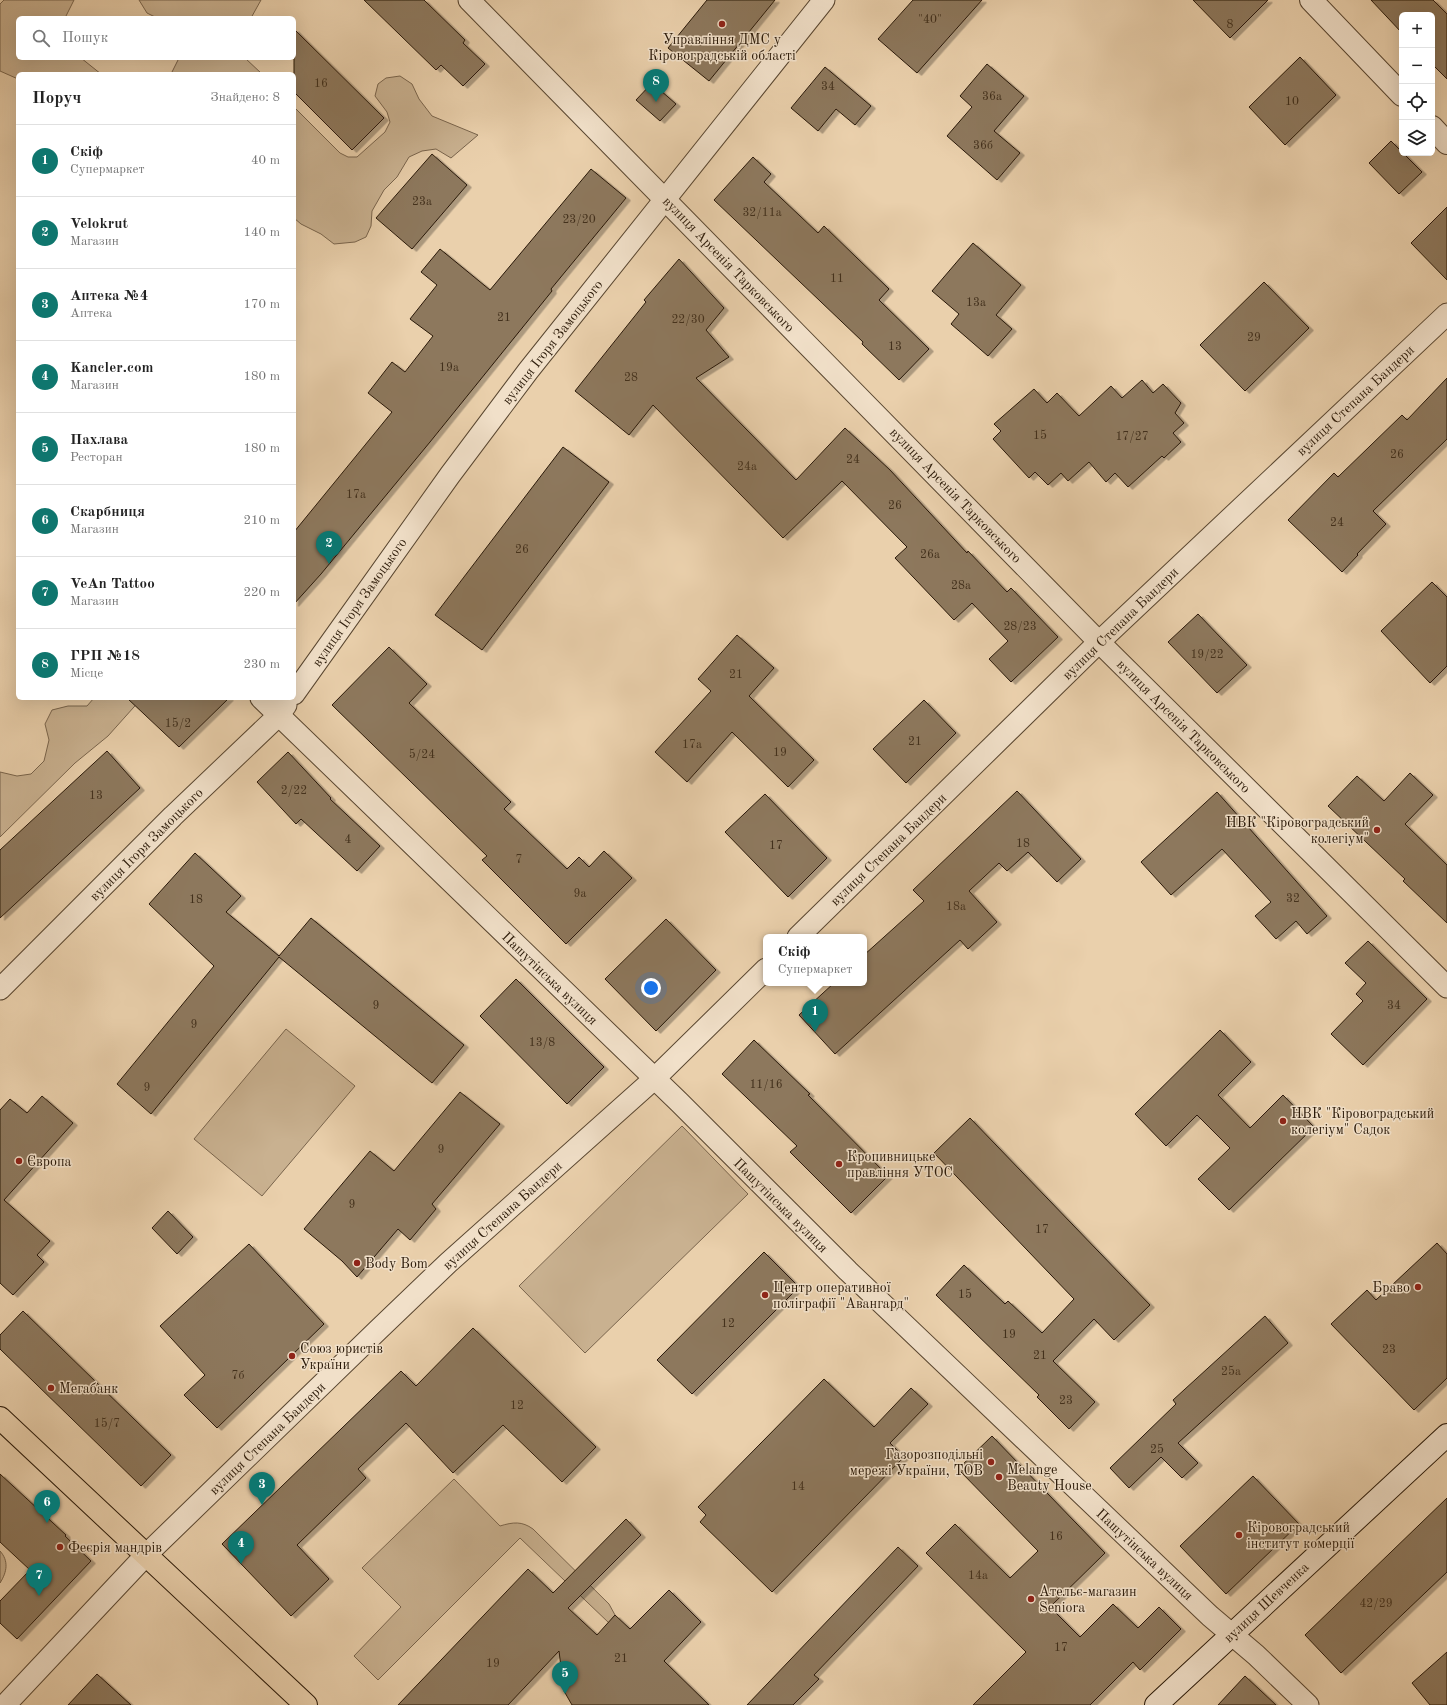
<!DOCTYPE html>
<html lang="uk">
<meta charset="utf-8">
<style>
:root{--surface:#fff;--page:#f6f6f6;--text:#222;--muted:#767676;--line:#e0e0e0;--accent:#0f766e}
body{margin:0;font-family:"Old Standard TT",serif;background:var(--page);color:var(--text)}
.controls{position:absolute;right:12px;top:12px;display:grid;overflow:hidden;border-radius:6px;box-shadow:0 4px 16px #0002}
.controls button{width:36px;height:36px;display:grid;place-items:center;padding:0;border:0;border-bottom:1px solid var(--line);background:var(--surface);color:var(--text);font:20px sans-serif}
.you{position:absolute;left:651px;top:988px;width:14px;height:14px;margin:-10px;border:3px solid #fff;border-radius:50%;background:#1a73e8;box-shadow:0 0 0 6px #1a73e833}
.badge{display:grid;place-items:center;width:26px;height:26px;border-radius:50%;background:var(--accent);color:#fff;font-size:13px;font-weight:700}
.pin{position:absolute;translate:-50% -33px;filter:drop-shadow(0 1px 2px #0008)}
.pin::after{content:'';position:absolute;top:21px;width:14px;height:12px;background:inherit;clip-path:polygon(0 0,100% 0,50% 100%)}
.popup{position:absolute;left:763px;top:934px;width:104px;height:52px;box-sizing:border-box;display:grid;place-content:center;border-radius:6px;background:var(--surface);filter:drop-shadow(0 1px 3px #0005);font-size:13px;white-space:nowrap;color:var(--muted)}
.popup b{font-size:15px;color:var(--text)}
.popup::after{content:'';position:absolute;left:50%;top:100%;margin-left:-8px;border:8px solid transparent;border-top-color:var(--surface)}
.list{margin:0;padding:0;list-style:none}
h2{display:flex;justify-content:space-between;align-items:center;height:52px;margin:0;padding:0 16px;font-size:17px}
h2 small{font-size:13px;font-weight:400;color:var(--muted)}
.list li{display:grid;grid-template-columns:26px 1fr auto;gap:12px;align-items:center;box-sizing:border-box;height:72px;padding:0 16px;border-top:1px solid var(--line)}
.list b{display:block;font-size:15px;white-space:nowrap}
.list p{margin:0;font-size:13px;white-space:nowrap;color:var(--muted)}
.list em{font-size:13px;font-style:normal;color:var(--muted)}
.icon{flex:none;width:22px;height:22px;fill:none;stroke:currentColor;stroke-width:2;stroke-linecap:round;stroke-linejoin:round}
.map{position:relative;flex:none;width:1447px;height:1705px;overflow:hidden}
.search{position:absolute;background:var(--surface);box-shadow:0 4px 16px #0002;left:16px;top:16px;width:280px;height:44px;display:flex;align-items:center;gap:10px;box-sizing:border-box;padding:0 14px;border-radius:6px;color:var(--muted);font-size:15px}
.panel{position:absolute;background:var(--surface);box-shadow:0 4px 16px #0002;left:16px;top:72px;width:280px;height:628px;border-radius:6px}
.map>svg:first-child{display:block}
.green{fill:#c9b190;stroke:#79644c}
.building{fill:#8d785d;stroke:#291807;filter:url(#shadow)}
.lines{fill:none;stroke-linecap:round;stroke-linejoin:round}
.minor-casing{stroke:#594630;stroke-width:23}
.tertiary-casing{stroke:#594630;stroke-width:24}
.secondary-casing{stroke:#291807;stroke-width:24}
.primary-casing{stroke:#291807;stroke-width:24}
.minor{stroke:#f1e0c9;stroke-width:21}
.tertiary{stroke:#f1e0c9;stroke-width:22}
.secondary{stroke:#f1e0c9;stroke-width:22}
.primary{stroke:#ead0ac;stroke-width:22}
.poi-dot{fill:#8f2418;stroke:#f1e0c9;stroke-width:1.5}
.labels{text-anchor:middle;stroke-width:3;stroke-linejoin:round;paint-order:stroke}
.number-label{font-size:12px;fill:#42301c}
.poi-label{font-size:14px;fill:#291807;stroke:#f1e0c9;text-anchor:start}
.street-label{font-size:14px;fill:#291807;stroke:#f1e0c9}
</style>
<div class="map">
<svg width="1447" height="1705" viewBox="0 0 1447 1705">
<defs>
<filter id="shadow"><feDropShadow dx="4.5" dy="2.5" stdDeviation="0" flood-color="#0004"/></filter>
</defs>
<rect width="100%" height="100%" fill="#ead0ac"/>
<filter id="stains"><feTurbulence type="fractalNoise" baseFrequency=".005" numOctaves="4"/><feColorMatrix values="0 0 0 0 .2 0 0 0 0 .09 0 0 0 0 .02 0 0 0 .5 -.17"/></filter>
<radialGradient id="worn" r=".72"><stop offset=".6" stop-color="#630" stop-opacity="0"/><stop offset="1" stop-color="#630" stop-opacity=".3"/></radialGradient>
<g class="green">
<path d="M4 0H74L65 18H18V58H81L101 74H18V79L0 71V4Z"/>
<path d="M139 0H261L251 18H157L147 13Z"/>
<path d="M179 58H245L262 74H171Z"/>
<path d="M400 76 412 84 419 99 432 116 478 135 451 158 436 149 422 151 409 157 397 177 384 190 372 211 371 226 366 237 355 242 334 244 321 234 301 224 294 218V107L340 153 348 157H357L385 132 390 122 387 112 375 96 378 84 386 78Z"/>
<path d="M94 698H142L108 736 75 763 0 837V772L17 776 31 774 44 761 49 740 45 724 52 710 68 706H87Z"/>
<path d="M286 1029 355 1086 262 1196 194 1139Z"/>
<path d="M682 1126 748 1194 585 1353 519 1286Z"/>
<path d="M454 1479 500 1526C513 1522 522 1521 533 1529L609 1604 615 1615 609 1623 520 1538 378 1680 354 1656 401 1607 362 1568Z"/>
<path d="M0 1551C9 1561 7 1572 0 1583Z"/>
</g>
<g class="building">
<path d="M364 0H424L465 40 463 43 485 64 463 86 441 65 436 70Z"/>
<path d="M707 0H775L709 81 668 48Z"/>
<path d="M913 0H982L917 73 878 39Z"/>
<path d="M1193 0H1268L1230 38Z"/>
<path d="M1371 0H1433L1447 14V79L1432 64V15H1402V33Z"/>
<path d="M294 29 384 118 352 150 294 92Z"/>
<path d="M1300 57 1336 95 1285 145 1249 107Z"/>
<path d="M987 64 1024 96 994 131 1020 153 997 180 947 136 972 107 960 96Z"/>
<path d="M825 67 871 106 855 125 836 109 818 131 791 108Z"/>
<path d="M652 83 676 104 660 121 636 100Z"/>
<path d="M1391 141 1422 172 1399 194 1369 163Z"/>
<path d="M432 154 467 185 412 249 376 218Z"/>
<path d="M753 157 771 174 764 182 818 233 824 226 889 289 879 300 929 349 899 380 862 344 863 342 714 200Z"/>
<path d="M591 169 626 198 551 289 552 291 430 442 321 574 294 604V532L392 412 368 393 392 362 405 372 433 336 410 319 437 285 421 272 440 249 490 290Z"/>
<path d="M1447 207V280L1411 243Z"/>
<path d="M973 243 1021 285 996 315 1012 329 988 356 951 324 959 314 932 291Z"/>
<path d="M679 259 724 308 706 330 729 357 696 378 796 480 845 428 890 470 967 553 968 551 1007 592 1011 588 1058 637 1011 682 989 659 1008 641 972 603 954 620 895 558 907 547 842 481 783 538 653 405 629 435 575 391 646 302 644 300Z"/>
<path d="M1264 282 1309 328 1245 391 1200 345Z"/>
<path d="M1447 378V439L1373 511 1386 524 1357 554 1358 555 1342 572 1288 520 1334 473 1338 477 1402 415 1407 420Z"/>
<path d="M1142 380 1153 393 1163 384 1181 403 1175 413 1184 423 1173 433 1181 442 1164 458 1162 456 1128 487 1115 473 1106 482 1089 462 1068 481 1061 473 1048 485 1035 472 1029 478 993 439 1001 431 994 424 1034 389 1047 403 1057 393 1079 416 1111 386 1122 398Z"/>
<path d="M563 447 609 482 482 650 435 615Z"/>
<path d="M1432 582 1447 597V666L1430 683 1381 631Z"/>
<path d="M1198 614 1247 665 1217 693 1168 642Z"/>
<path d="M737 635 774 668 749 696 814 760 788 787 732 732 687 782 655 752 711 691 698 679Z"/>
<path d="M389 647 427 684 409 703 511 802 504 809 567 869 579 857 589 867 604 851 632 878 566 944 482 860 487 856 332 705Z"/>
<path d="M127 698H229L179 747Z"/>
<path d="M924 700 956 733 906 783 873 749Z"/>
<path d="M107 751 140 788 0 918V850Z"/>
<path d="M288 752 331 798 330 799 380 846 357 871 301 819 296 824 257 782Z"/>
<path d="M1410 773 1433 795 1405 824 1447 865V923L1403 881 1405 879 1328 806 1357 776 1384 801Z"/>
<path d="M1017 791 1081 859 1057 882 1028 852 1007 871 999 863 969 891 997 922 968 949 960 940 835 1054 799 1015 834 983H864V955L924 901 913 890Z"/>
<path d="M1217 792 1327 916 1307 934 1296 921 1276 939 1255 916 1271 902 1222 849 1171 895 1141 862Z"/>
<path d="M765 794 827 858 788 897 725 832Z"/>
<path d="M195 853 241 896 226 912 279 956 311 918 464 1045 432 1083 279 957 151 1114 117 1084 214 966 149 904Z"/>
<path d="M666 919 716 970 656 1031 605 979Z"/>
<path d="M1368 941 1427 999 1363 1065 1331 1034 1363 1001 1356 994 1366 983 1345 963Z"/>
<path d="M516 979 604 1067 567 1104 480 1016Z"/>
<path d="M1220 1030 1251 1062 1218 1095 1250 1128 1283 1095 1314 1127 1229 1210 1198 1179 1230 1148 1197 1115 1166 1146 1135 1114Z"/>
<path d="M754 1040 810 1094 808 1095 888 1176 851 1213 790 1152 797 1146 722 1074Z"/>
<path d="M460 1092 500 1124 432 1204 436 1209 410 1240 398 1229 357 1277 342 1261 304 1229 370 1151 394 1171Z"/>
<path d="M42 1096 73 1123 4 1200 50 1241 37 1255 44 1262 13 1295 0 1283V1110L10 1099 27 1113Z"/>
<path d="M970 1118 1150 1305 1114 1340 1094 1319 1053 1361 1095 1402 1069 1429 1037 1397 1039 1395 936 1295 964 1265 1005 1304 1008 1301 1042 1333 1074 1299 934 1153Z"/>
<path d="M168 1211 193 1237 177 1254 152 1228Z"/>
<path d="M1437 1243 1447 1254V1378L1414 1410 1331 1324 1367 1290 1376 1300Z"/>
<path d="M249 1244 324 1324 217 1428 184 1395 205 1375 160 1326Z"/>
<path d="M764 1252 799 1287 692 1394 657 1360Z"/>
<path d="M23 1311 171 1455 141 1486 0 1349V1335Z"/>
<path d="M1265 1316 1288 1343 1178 1443 1198 1463 1182 1478 1161 1457 1129 1488 1110 1468 1176 1404 1173 1400Z"/>
<path d="M473 1328 596 1447 562 1482 503 1425 453 1473 406 1423 358 1469 366 1478 297 1545 329 1579 291 1616 222 1544 401 1371 416 1386Z"/>
<path d="M824 1379 874 1427 911 1388 928 1404 890 1443 904 1457 772 1592 700 1522 706 1515 698 1507Z"/>
<path d="M992 1436 1105 1553 1050 1607 1080 1637 1113 1604 1138 1628 1159 1607 1181 1629 1140 1670 1133 1662 1090 1705H973L1026 1652 926 1553 955 1524 1010 1578 1038 1551 958 1469Z"/>
<path d="M0 1474 66 1535 65 1536 91 1561 17 1639 0 1623V1601L30 1570 0 1542Z"/>
<path d="M1253 1476 1299 1524 1226 1594 1180 1546Z"/>
<path d="M1447 1498V1572L1341 1673 1305 1635Z"/>
<path d="M626 1519 641 1535 568 1608 597 1635 615 1615 630 1629 669 1590 701 1622 664 1661 709 1705H572L564 1691 559 1651 508 1705H398L528 1569 553 1593Z"/>
<path d="M898 1547 918 1566 814 1675 819 1679 793 1705H747Z"/>
<path d="M1447 1652V1705H1430L1412 1683Z"/>
<path d="M97 1674 131 1705H68Z"/>
<path d="M1245 1676 1276 1705H1218Z"/>
</g>
<g class="lines">
<g class="minor-casing">
<g id="minor">
<path d="M469 0 1099 642 1447 987"/>
<path d="M294 694 450 475 528 371 824 0"/>
<path d="M261 698 679 1102 848 1271 1210 1616 1256 1655 1308 1705"/>
<path d="M798 937 1099 642 1447 314"/>
<path d="M0 989 173 816 278 716 286 705"/>
<path d="M5 1705 146 1555 377 1331 448 1263 654 1079 766 969"/>
</g>
</g>
<g class="tertiary-casing">
<g id="tertiary">
<path d="M1311 0 1402 95"/>
<path d="M1432 127 1447 143"/>
</g>
</g>
<g class="secondary-casing">
<path id="secondary" d="M1156 1705 1447 1435"/>
</g>
<g class="primary-casing">
<path id="primary" d="M0 1418 306 1705"/>
</g>
<use href="#minor" class="minor"/>
<use href="#tertiary" class="tertiary"/>
<use href="#secondary" class="secondary"/>
<use href="#primary" class="primary"/>
</g>
<g class="poi-dot">
<circle cx="722" cy="24" r="4"/>
<circle cx="1377" cy="830" r="4"/>
<circle cx="1283" cy="1121" r="4"/>
<circle cx="19" cy="1161" r="4"/>
<circle cx="839" cy="1164" r="4"/>
<circle cx="357" cy="1263" r="4"/>
<circle cx="1418" cy="1287" r="4"/>
<circle cx="765" cy="1295" r="4"/>
<circle cx="292" cy="1356" r="4"/>
<circle cx="51" cy="1388" r="4"/>
<circle cx="991" cy="1462" r="4"/>
<circle cx="999" cy="1477" r="4"/>
<circle cx="1239" cy="1535" r="4"/>
<circle cx="60" cy="1547" r="4"/>
<circle cx="1031" cy="1599" r="4"/>
</g>
<g class="labels">
<g class="number-label">
<text x="930" y="23">"40"</text>
<text x="1230" y="28">8</text>
<text x="321" y="87">16</text>
<text x="828" y="90">34</text>
<text x="992" y="100">36а</text>
<text x="1292" y="105">10</text>
<text x="983" y="149">36б</text>
<text x="422" y="205">23а</text>
<text x="762" y="216">32/11а</text>
<text x="579" y="223">23/20</text>
<text x="837" y="282">11</text>
<text x="976" y="306">13а</text>
<text x="504" y="321">21</text>
<text x="688" y="323">22/30</text>
<text x="1254" y="341">29</text>
<text x="895" y="350">13</text>
<text x="449" y="371">19а</text>
<text x="631" y="381">28</text>
<text x="1040" y="439">15</text>
<text x="1132" y="440">17/27</text>
<text x="1397" y="458">26</text>
<text x="853" y="463">24</text>
<text x="747" y="470">24а</text>
<text x="356" y="498">17а</text>
<text x="895" y="509">26</text>
<text x="1337" y="526">24</text>
<text x="522" y="553">26</text>
<text x="930" y="558">26а</text>
<text x="961" y="589">28а</text>
<text x="1020" y="630">28/23</text>
<text x="1207" y="658">19/22</text>
<text x="736" y="678">21</text>
<text x="178" y="727">15/2</text>
<text x="915" y="745">21</text>
<text x="692" y="748">17а</text>
<text x="780" y="756">19</text>
<text x="422" y="758">5/24</text>
<text x="294" y="794">2/22</text>
<text x="96" y="799">13</text>
<text x="348" y="843">4</text>
<text x="1023" y="847">18</text>
<text x="776" y="849">17</text>
<text x="519" y="863">7</text>
<text x="580" y="897">9а</text>
<text x="1293" y="902">32</text>
<text x="196" y="903">18</text>
<text x="956" y="910">18а</text>
<text x="376" y="1009">9</text>
<text x="1394" y="1009">34</text>
<text x="194" y="1028">9</text>
<text x="542" y="1046">13/8</text>
<text x="766" y="1088">11/16</text>
<text x="147" y="1091">9</text>
<text x="441" y="1153">9</text>
<text x="352" y="1208">9</text>
<text x="1042" y="1233">17</text>
<text x="965" y="1298">15</text>
<text x="728" y="1327">12</text>
<text x="1009" y="1338">19</text>
<text x="1389" y="1353">23</text>
<text x="1040" y="1359">21</text>
<text x="1231" y="1375">25а</text>
<text x="238" y="1379">7б</text>
<text x="1066" y="1404">23</text>
<text x="517" y="1409">12</text>
<text x="107" y="1427">15/7</text>
<text x="1157" y="1453">25</text>
<text x="798" y="1490">14</text>
<text x="1056" y="1540">16</text>
<text x="978" y="1579">14а</text>
<text x="1376" y="1607">42/29</text>
<text x="1061" y="1651">17</text>
<text x="621" y="1662">21</text>
<text x="493" y="1667">19</text>
</g>
<g class="poi-label">
<text x="722" y="44" text-anchor="middle">Управління ДМС у<tspan x="722" dy="16">Кіровоградській області</tspan></text>
<text x="1369" y="827" text-anchor="end">НВК "Кіровоградський<tspan x="1369" dy="16">колегіум"</tspan></text>
<text x="1291" y="1118">НВК "Кіровоградський<tspan x="1291" dy="16">колегіум" Садок</tspan></text>
<text x="847" y="1161">Кропивницьке<tspan x="847" dy="16">правління УТОС</tspan></text>
<text x="27" y="1166">Європа</text>
<text x="365" y="1268">Body Bom</text>
<text x="773" y="1292">Центр оперативної<tspan x="773" dy="16">поліграфії "Авангард"</tspan></text>
<text x="1410" y="1292" text-anchor="end">Браво</text>
<text x="300" y="1353">Союз юристів<tspan x="300" dy="16">України</tspan></text>
<text x="59" y="1393">Мегабанк</text>
<text x="983" y="1459" text-anchor="end">Газорозподільні<tspan x="983" dy="16">мережі України, ТОВ</tspan></text>
<text x="1007" y="1474">Melange<tspan x="1007" dy="16">Beauty House</tspan></text>
<text x="1247" y="1532">Кіровоградський<tspan x="1247" dy="16">інститут комерції</tspan></text>
<text x="68" y="1552">Феєрія мандрів</text>
<text x="1039" y="1596">Ательє-магазин<tspan x="1039" dy="16">Seniora</tspan></text>
</g>
<g class="street-label">
<text transform="translate(729 264) rotate(46)" y="5">вулиця Арсенія Тарковського</text>
<text transform="translate(552 342) rotate(-52)" y="5">вулиця Ігоря Замоцького</text>
<text transform="translate(1355 400) rotate(-43)" y="5">вулиця Степана Бандери</text>
<text transform="translate(956 495) rotate(46)" y="5">вулиця Арсенія Тарковського</text>
<text transform="translate(359 602) rotate(-55)" y="5">вулиця Ігоря Замоцького</text>
<text transform="translate(1120 623) rotate(-44)" y="5">вулиця Степана Бандери</text>
<text transform="translate(1184 726) rotate(45)" y="5">вулиця Арсенія Тарковського</text>
<text transform="translate(146 844) rotate(-45)" y="5">вулиця Ігоря Замоцького</text>
<text transform="translate(888 849) rotate(-44)" y="5">вулиця Степана Бандери</text>
<text transform="translate(550 978) rotate(44)" y="5">Пашутінська вулиця</text>
<text transform="translate(781 1205) rotate(45)" y="5">Пашутінська вулиця</text>
<text transform="translate(502 1215) rotate(-42)" y="5">вулиця Степана Бандери</text>
<text transform="translate(267 1438) rotate(-44)" y="5">вулиця Степана Бандери</text>
<text transform="translate(1145 1554) rotate(43)" y="5">Пашутінська вулиця</text>
<text transform="translate(1266 1602) rotate(-43)" y="5">вулиця Шевченка</text>
</g>
</g>
<rect width="100%" height="100%" filter="url(#stains)"/>
<rect width="100%" height="100%" fill="url(#worn)"/>
</svg>
<div class="controls">
<button>+</button>
<button>−</button>
<button><svg class="icon" aria-label="locate" viewBox="0 0 24 24"><circle cx="12" cy="12" r="6"/><path d="M12 2v4M12 18v4M2 12h4M18 12h4"/></svg></button>
<button><svg class="icon" aria-label="layers" viewBox="0 0 24 24"><path d="M12 4l9 5-9 5-9-5zM3 14l9 5 9-5"/></svg></button>
</div>
<div class="you"></div>
<div class="pin badge" style="left:815px;top:1032px">1</div>
<div class="popup"><b>Скіф</b>Супермаркет</div>
<div class="pin badge" style="left:329px;top:564px">2</div>
<div class="pin badge" style="left:262px;top:1505px">3</div>
<div class="pin badge" style="left:241px;top:1564px">4</div>
<div class="pin badge" style="left:565px;top:1694px">5</div>
<div class="pin badge" style="left:47px;top:1523px">6</div>
<div class="pin badge" style="left:39px;top:1596px">7</div>
<div class="pin badge" style="left:656px;top:102px">8</div>
<div class="search"><svg class="icon" aria-label="search" viewBox="0 0 24 24"><circle cx="10" cy="10" r="6"/><path d="M15 15l6 6"/></svg>Пошук</div>
<section class="panel">
<h2>Поруч<small>Знайдено: 8</small></h2>
<ul class="list">
<li><span class="badge">1</span><div><b>Скіф</b><p>Супермаркет</p></div><em>40 m</em></li>
<li><span class="badge">2</span><div><b>Velokrut</b><p>Магазин</p></div><em>140 m</em></li>
<li><span class="badge">3</span><div><b>Аптека №4</b><p>Аптека</p></div><em>170 m</em></li>
<li><span class="badge">4</span><div><b>Kancler.com</b><p>Магазин</p></div><em>180 m</em></li>
<li><span class="badge">5</span><div><b>Пахлава</b><p>Ресторан</p></div><em>180 m</em></li>
<li><span class="badge">6</span><div><b>Скарбниця</b><p>Магазин</p></div><em>210 m</em></li>
<li><span class="badge">7</span><div><b>VeAn Tattoo</b><p>Магазин</p></div><em>220 m</em></li>
<li><span class="badge">8</span><div><b>ГРП №18</b><p>Місце</p></div><em>230 m</em></li>
</ul>
</section>
</div>
